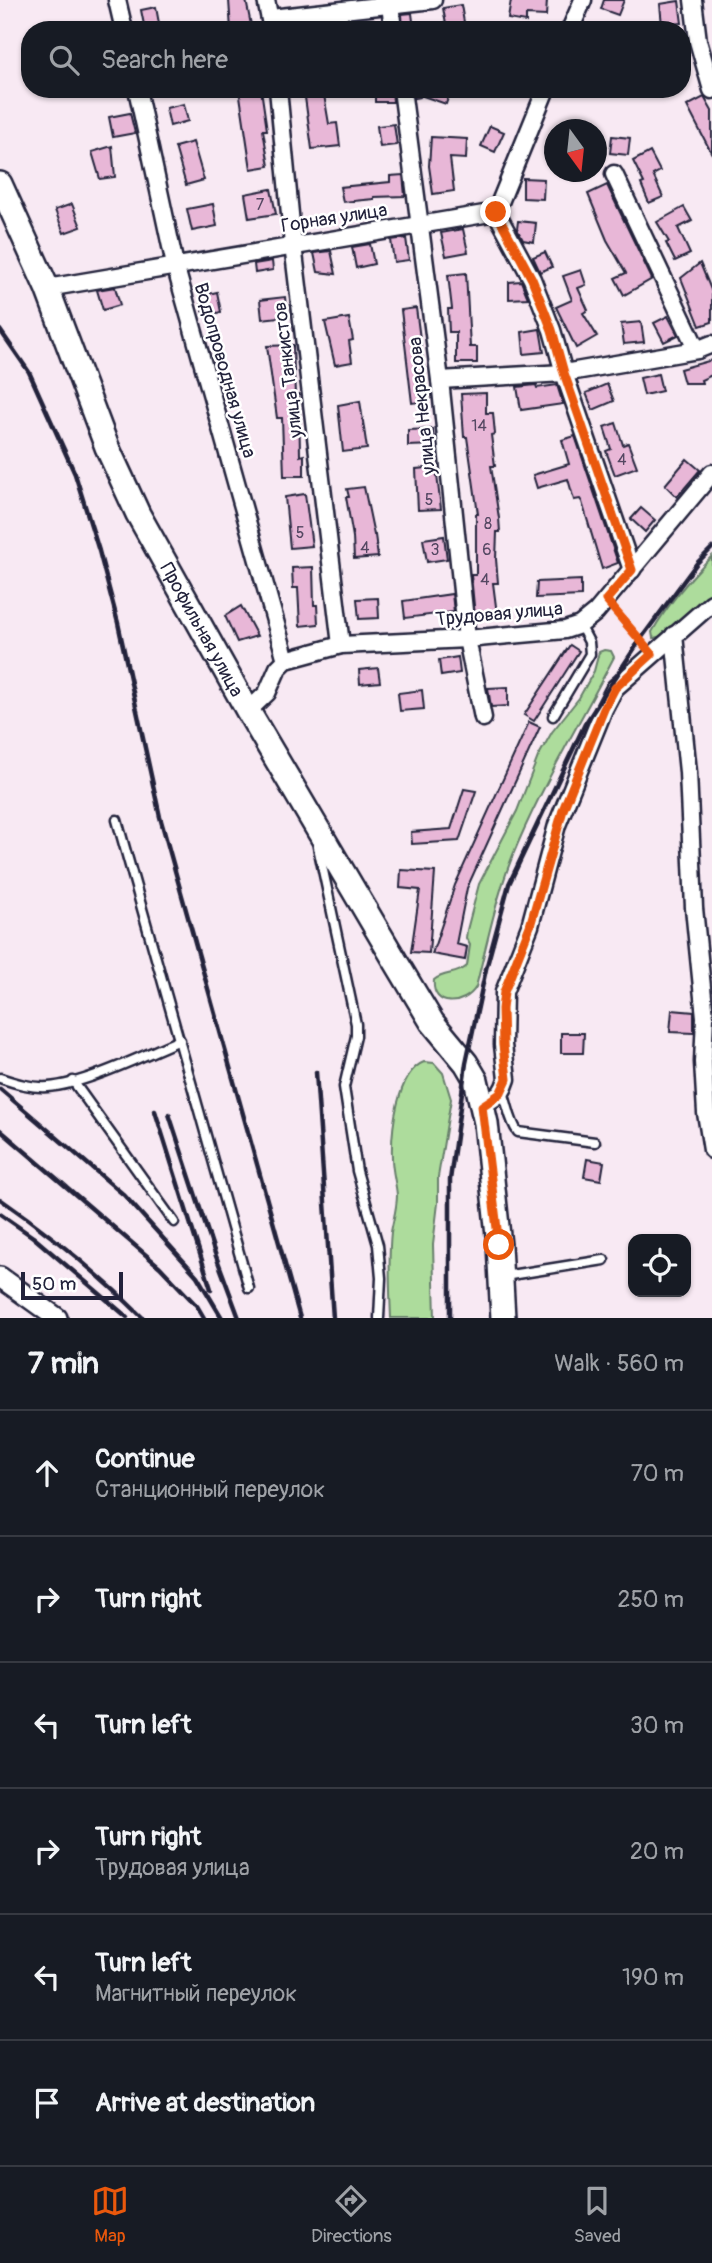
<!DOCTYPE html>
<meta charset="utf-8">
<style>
:root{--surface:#171b24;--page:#20242c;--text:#f1f3f6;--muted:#9ea1a6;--line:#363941;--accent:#ea580c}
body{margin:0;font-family:Pangolin,sans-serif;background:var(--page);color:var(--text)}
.controls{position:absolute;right:21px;bottom:21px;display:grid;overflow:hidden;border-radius:14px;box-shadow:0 2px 5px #0004}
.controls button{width:63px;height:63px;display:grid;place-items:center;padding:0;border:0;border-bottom:2px solid var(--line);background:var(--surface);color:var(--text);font:35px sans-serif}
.compass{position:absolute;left:544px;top:119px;width:63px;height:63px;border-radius:50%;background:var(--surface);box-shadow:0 2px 5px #0004;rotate:165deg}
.scale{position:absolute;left:21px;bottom:18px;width:102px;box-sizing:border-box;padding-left:7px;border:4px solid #22223b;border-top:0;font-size:19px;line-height:24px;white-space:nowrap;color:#22223b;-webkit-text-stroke:5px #fff;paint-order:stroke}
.stop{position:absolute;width:21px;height:21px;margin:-16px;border:5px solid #ea580c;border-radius:50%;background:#fff}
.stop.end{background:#ea580c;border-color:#fff;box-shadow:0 2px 7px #0008}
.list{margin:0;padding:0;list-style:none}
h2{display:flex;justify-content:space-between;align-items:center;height:91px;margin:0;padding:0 28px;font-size:30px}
h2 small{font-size:23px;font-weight:400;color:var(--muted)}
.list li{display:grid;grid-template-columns:46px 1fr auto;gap:21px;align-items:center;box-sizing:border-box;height:126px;padding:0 28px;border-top:2px solid var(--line)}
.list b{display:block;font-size:26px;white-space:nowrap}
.list p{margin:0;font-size:23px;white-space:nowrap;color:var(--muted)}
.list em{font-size:23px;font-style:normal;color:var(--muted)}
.icon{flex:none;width:38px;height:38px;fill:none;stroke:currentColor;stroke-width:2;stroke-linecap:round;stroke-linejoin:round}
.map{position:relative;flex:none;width:712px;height:1318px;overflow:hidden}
.search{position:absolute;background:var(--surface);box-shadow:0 2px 5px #0004;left:21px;right:21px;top:21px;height:77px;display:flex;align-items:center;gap:18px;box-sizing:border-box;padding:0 24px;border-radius:28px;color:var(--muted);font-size:26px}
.sheet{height:847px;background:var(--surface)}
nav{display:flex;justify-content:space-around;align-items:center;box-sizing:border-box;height:98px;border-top:2px solid var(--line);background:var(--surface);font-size:19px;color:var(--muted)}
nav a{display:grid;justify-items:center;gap:4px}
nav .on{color:var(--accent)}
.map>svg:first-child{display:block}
.green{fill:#addc9c;stroke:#687f6c;stroke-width:2}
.building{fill:#e8b7d7;stroke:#22223b;stroke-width:2}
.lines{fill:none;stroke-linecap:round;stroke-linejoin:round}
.service-casing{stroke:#22223b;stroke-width:13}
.minor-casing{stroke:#22223b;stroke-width:21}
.tertiary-casing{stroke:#22223b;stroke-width:24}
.secondary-casing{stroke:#22223b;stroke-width:28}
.path{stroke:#22223b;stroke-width:2.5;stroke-dasharray:2 5;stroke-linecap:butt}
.service{stroke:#fff;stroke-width:8}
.minor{stroke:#fff;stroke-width:16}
.tertiary{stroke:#fff;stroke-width:19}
.secondary{stroke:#fff;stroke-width:23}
.rail{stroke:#22223b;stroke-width:4.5}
.route{stroke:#ea580c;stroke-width:9}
.labels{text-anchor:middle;stroke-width:5;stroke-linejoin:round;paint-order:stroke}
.number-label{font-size:16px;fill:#544762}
.street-label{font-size:19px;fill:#22223b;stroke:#fff}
</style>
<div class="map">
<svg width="712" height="1318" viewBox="0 0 712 1318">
<rect width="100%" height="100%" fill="#f8e9f3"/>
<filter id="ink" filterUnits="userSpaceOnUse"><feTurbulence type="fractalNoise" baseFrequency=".0143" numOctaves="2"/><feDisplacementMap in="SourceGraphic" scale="14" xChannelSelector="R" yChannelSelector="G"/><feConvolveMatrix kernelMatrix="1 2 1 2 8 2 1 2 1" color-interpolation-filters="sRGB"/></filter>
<g filter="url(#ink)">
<g class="green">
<path d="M712 556V596L663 636 653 638 652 632C668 604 689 579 712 556Z"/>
<path d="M604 650 611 651 614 657C582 719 546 778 518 843 498 888 488 939 476 987 465 1006 431 1009 434 980 445 971 456 976 467 966L470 945 466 938 467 930 479 884 517 811 538 757 552 732 579 698 594 671 599 652Z"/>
<path d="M424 1062 434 1063 443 1073 451 1099 438 1177V1203L433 1245 435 1318H391C390 1290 388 1260 391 1232 393 1220 397 1208 397 1195 396 1183 392 1171 392 1158 391 1132 397 1072 424 1062Z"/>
</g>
<g class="building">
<path d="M229 0H246L252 30H231Z"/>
<path d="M511 0H547L546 16 526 15V22L508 19Z"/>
<path d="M604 0H624L618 15 601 9Z"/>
<path d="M679 1 682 23 662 25 660 4Z"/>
<path d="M461 5 465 28 447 30 443 8Z"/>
<path d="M156 7 160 29 145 30 141 10Z"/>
<path d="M412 13 414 30H403L402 14Z"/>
<path d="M316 24V30H297L296 26Z"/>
<path d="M239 89H261L267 130H263L269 166 251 169Z"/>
<path d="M310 89H323L329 124 337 123 340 146 312 149 304 90Z"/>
<path d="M375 89H392L393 102H375Z"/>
<path d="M413 89H451L446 104 420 95V97L414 98Z"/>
<path d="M704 97 712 111V154L687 106Z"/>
<path d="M184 104 188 121 170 126 166 108Z"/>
<path d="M130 113 135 133 113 137 109 117Z"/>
<path d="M394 124 397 145 380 147 377 126Z"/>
<path d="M490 126 504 132 495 152 481 146Z"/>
<path d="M612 136 630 138 628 155 610 153Z"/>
<path d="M431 137 467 139 466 159 450 158 454 191 433 194 429 166Z"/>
<path d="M193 142 204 180 186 185 175 147Z"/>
<path d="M112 146 115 177 100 179 92 152Z"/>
<path d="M650 152 660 171 653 175 663 197 649 203 641 184 644 183 633 161Z"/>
<path d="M403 175 405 196 374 197V199L343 202 340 187 390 182V176Z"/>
<path d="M523 178 544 179 543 199 523 198Z"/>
<path d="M607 185 652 279 624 295 615 278 626 273 607 240 588 194Z"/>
<path d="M271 189 276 214 249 218 245 194Z"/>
<path d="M72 204 81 227 64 233 55 210Z"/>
<path d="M213 204 217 226 192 231 187 209Z"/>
<path d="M684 207 692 221 678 228 690 254 675 261 666 243 669 242 657 222Z"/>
<path d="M518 221 536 223 534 242 523 240 517 229Z"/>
<path d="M463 229 468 252 446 256 441 233Z"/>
<path d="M406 238 409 260 394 262 391 240Z"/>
<path d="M370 244 374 264 356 268 352 247Z"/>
<path d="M331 251 336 274 318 272 314 253Z"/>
<path d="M545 252 552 267 540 272 533 257Z"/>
<path d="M272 261 273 270 255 273 254 264Z"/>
<path d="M700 263 712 292V322L700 326 681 278Z"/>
<path d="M581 270 586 285 578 288 588 310 583 313 597 336 576 348 556 307 572 300 563 276Z"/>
<path d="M466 273 470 347H477V363H456V332H449L448 309H452L448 275Z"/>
<path d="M521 281 528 298 509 299V282Z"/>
<path d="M115 287 120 305 103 310 97 290Z"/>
<path d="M217 292 221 312 204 316 200 296Z"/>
<path d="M285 297 287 316 262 319 260 300Z"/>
<path d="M416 308 428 401 412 403 401 310Z"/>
<path d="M668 316 678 335 664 342 654 323Z"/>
<path d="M349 318 353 340 349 341 352 362 335 365 325 322Z"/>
<path d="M641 322 644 342 624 344 621 324Z"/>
<path d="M540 329 544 352 524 354 522 332Z"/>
<path d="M293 345 295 395 299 394 300 456 304 455V476H284L282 418H277L267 346Z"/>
<path d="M712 360V375L701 380 702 383H684L680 369Z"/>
<path d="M658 374 662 391 644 395 640 378Z"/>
<path d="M607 384 614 401 593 410 586 393Z"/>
<path d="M536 385 537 388 557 385 563 404 521 410 517 387Z"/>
<path d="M486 393V413H493L495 434 491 435 495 466H491L499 518 500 532H497L496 559 498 583H493L497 614 475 616 471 575H476V514H478L467 437H464L461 394Z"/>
<path d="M360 401 367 449 343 452 338 405Z"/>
<path d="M616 423 623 445 628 443 637 467 615 475 606 451 611 449 604 427Z"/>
<path d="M433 429 434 445 408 446V430Z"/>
<path d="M575 436 618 563 602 569 582 502 580 499 574 500 568 479 537 488 533 475 569 464 562 440Z"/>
<path d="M687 459 700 470 677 497 665 485Z"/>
<path d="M436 467 441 509 418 510 416 469Z"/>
<path d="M364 487 374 535H375L378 557 354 559 353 537 346 497H349L347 489Z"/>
<path d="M305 494 312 546 290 548 285 497Z"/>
<path d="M641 508 655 520 645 532 631 519Z"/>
<path d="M444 536 447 559 427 562 423 539Z"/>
<path d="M313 567 314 605H317L318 624 300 626 298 588H293L292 568Z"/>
<path d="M581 580V596L536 598 537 582Z"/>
<path d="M452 594 454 612 405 618 403 601Z"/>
<path d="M378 598 379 618 359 619 357 599Z"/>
<path d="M241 606 257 636 237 642 225 616Z"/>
<path d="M570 645 579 651 534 721 524 715Z"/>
<path d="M458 657 460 673 441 676 439 660Z"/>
<path d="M378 668 380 682 360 684 359 670Z"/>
<path d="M508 687V706L491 707 488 688Z"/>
<path d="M422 690 424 709 400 711 398 693Z"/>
<path d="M529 722 540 727 467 888 456 944 467 947 465 960 432 954 455 885Z"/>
<path d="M464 789 476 791 459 841 412 844 411 832 451 829Z"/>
<path d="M401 870 435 872 429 953 411 952 420 890 400 888Z"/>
<path d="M672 1010 694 1012V1033L670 1032Z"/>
<path d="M561 1033H584L583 1053H561Z"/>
<path d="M587 1159 604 1162 601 1180 584 1177Z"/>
</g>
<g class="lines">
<g class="service-casing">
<g id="service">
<path d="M553 716 590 654 589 642 580 625"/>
<path d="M117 820 249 1288"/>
<path d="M318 847 356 1024V1036L344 1087 357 1171 378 1245 381 1278 379 1318"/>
<path d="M0 1078C15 1083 31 1088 48 1087 86 1084 144 1055 180 1040"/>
<path d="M73 1081 174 1222"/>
<path d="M502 1090C508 1103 509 1121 518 1132L595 1142"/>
<path d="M504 1276 604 1260"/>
</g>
</g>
<g class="minor-casing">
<g id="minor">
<path d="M117 0 124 30"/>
<path d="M266 0 272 30"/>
<path d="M693 0 698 41 712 90"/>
<path d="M390 4 393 30"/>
<path d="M271 18 433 0"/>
<path d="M570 30 583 0"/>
<path d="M137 89 175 265 286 660"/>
<path d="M278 89 293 245 341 645"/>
<path d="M402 89 440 380 467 639 483 718"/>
<path d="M614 174 697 350"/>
<path d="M496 212 532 279 552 330 564 373 632 570"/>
<path d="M47 288 496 212 546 89"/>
<path d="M440 380 564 373 697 350 712 344"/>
<path d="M674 635 688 772 694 908 705 1017 703 1062 706 1113 712 1150"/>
<path d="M248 711 267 693 278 668 286 660 341 645 467 639 565 630 580 625 596 612 712 473"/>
<path d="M482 1106 500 1094 504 1087 507 1079 503 1045 504 992 530 926 557 825 604 709 615 688 712 603"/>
</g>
</g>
<g class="tertiary-casing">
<path id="tertiary" d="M0 1277 57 1318"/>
</g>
<g class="secondary-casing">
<g id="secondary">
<path id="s1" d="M0 184 47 288 107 447 138 514 248 711 396 962 432 1022 466 1063 476 1080 486 1123 499 1245 503 1318"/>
</g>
</g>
<path class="path" d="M615 610 645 645"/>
<use href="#service" class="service"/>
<use href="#minor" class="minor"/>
<use href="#tertiary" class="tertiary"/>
<use href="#secondary" class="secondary"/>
<g class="rail">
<path d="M0 330 29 372 75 474 99 551 118 623 160 817 300 1318"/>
<path d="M316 1072 333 1318"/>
<path d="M0 1089 124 1195 197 1276 222 1318"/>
<path d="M155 1111 211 1289"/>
<path d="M169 1114 213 1248 239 1318"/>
<path d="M0 1130 160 1267 197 1306 204 1318"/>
<path d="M0 1199C52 1235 98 1273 143 1318"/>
<path d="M0 1214 33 1237 127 1317"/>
<path d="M450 1318V1180L466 1063 486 969 509 884 585 724 640 640 697 563 712 548"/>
</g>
</g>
</g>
<g class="lines" filter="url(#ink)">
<path class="route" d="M496 212 532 279 552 330 564 373 632 570 606 600 652 654 615 688 604 709 563 810 530 926 504 992 502 1009 503 1045 507 1079 500 1094 482 1106 499 1245"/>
</g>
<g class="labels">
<g class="number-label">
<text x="260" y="210">7</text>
<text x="479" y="431">14</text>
<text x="622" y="465">4</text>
<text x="429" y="505">5</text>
<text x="488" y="529">8</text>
<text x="300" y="538">5</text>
<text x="365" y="553">4</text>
<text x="435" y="555">3</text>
<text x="487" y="555">6</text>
<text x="485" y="585">4</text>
</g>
<g class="street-label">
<text transform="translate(334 217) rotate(-9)" y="7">Горная улица</text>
<text transform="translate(226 370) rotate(74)" y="7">Водопроводная улица</text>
<text transform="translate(287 370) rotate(-97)" y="7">улица Танкистов</text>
<text transform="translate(421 406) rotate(-96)" y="7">улица Некрасова</text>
<text transform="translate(499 613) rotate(-5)" y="7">Трудовая улица</text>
<text dy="7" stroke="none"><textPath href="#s1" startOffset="490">Профильная улица</textPath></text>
</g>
</g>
</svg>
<div class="controls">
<button><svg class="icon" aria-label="locate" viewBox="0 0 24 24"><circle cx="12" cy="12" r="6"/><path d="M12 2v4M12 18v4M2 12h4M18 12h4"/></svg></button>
</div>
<svg class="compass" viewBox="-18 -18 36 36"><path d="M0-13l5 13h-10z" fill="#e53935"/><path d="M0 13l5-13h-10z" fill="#9ea1a6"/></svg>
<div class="scale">50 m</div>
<div class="stop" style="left:499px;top:1245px"></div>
<div class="stop end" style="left:496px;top:212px"></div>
<div class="search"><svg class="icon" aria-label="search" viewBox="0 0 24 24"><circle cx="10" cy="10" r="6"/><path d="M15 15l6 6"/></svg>Search here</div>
</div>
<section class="sheet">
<h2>7 min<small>Walk · 560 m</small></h2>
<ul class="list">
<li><svg class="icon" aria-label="ahead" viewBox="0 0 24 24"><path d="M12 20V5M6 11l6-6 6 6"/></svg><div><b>Continue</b><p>Станционный переулок</p></div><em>70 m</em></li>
<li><svg class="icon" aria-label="right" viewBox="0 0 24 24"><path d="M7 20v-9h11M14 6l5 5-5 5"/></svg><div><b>Turn right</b></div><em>250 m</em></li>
<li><svg class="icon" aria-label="left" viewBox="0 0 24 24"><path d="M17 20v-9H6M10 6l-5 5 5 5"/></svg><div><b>Turn left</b></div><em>30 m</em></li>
<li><svg class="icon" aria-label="right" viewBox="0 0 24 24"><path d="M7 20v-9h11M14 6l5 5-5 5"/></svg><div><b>Turn right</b><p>Трудовая улица</p></div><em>20 m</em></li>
<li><svg class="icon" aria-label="left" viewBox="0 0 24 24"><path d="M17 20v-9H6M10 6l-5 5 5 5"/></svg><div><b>Turn left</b><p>Магнитный переулок</p></div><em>190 m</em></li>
<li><svg class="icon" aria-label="arrive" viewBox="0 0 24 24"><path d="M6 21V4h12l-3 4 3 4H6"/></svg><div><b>Arrive at destination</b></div></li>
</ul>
</section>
<nav>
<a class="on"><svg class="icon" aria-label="map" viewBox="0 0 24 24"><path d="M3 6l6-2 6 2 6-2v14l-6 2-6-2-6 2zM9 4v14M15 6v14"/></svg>Map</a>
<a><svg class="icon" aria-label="directions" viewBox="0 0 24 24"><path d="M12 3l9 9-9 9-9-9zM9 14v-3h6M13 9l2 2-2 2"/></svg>Directions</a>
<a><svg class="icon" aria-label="saved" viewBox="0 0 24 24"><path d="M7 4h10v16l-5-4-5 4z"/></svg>Saved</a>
</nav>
